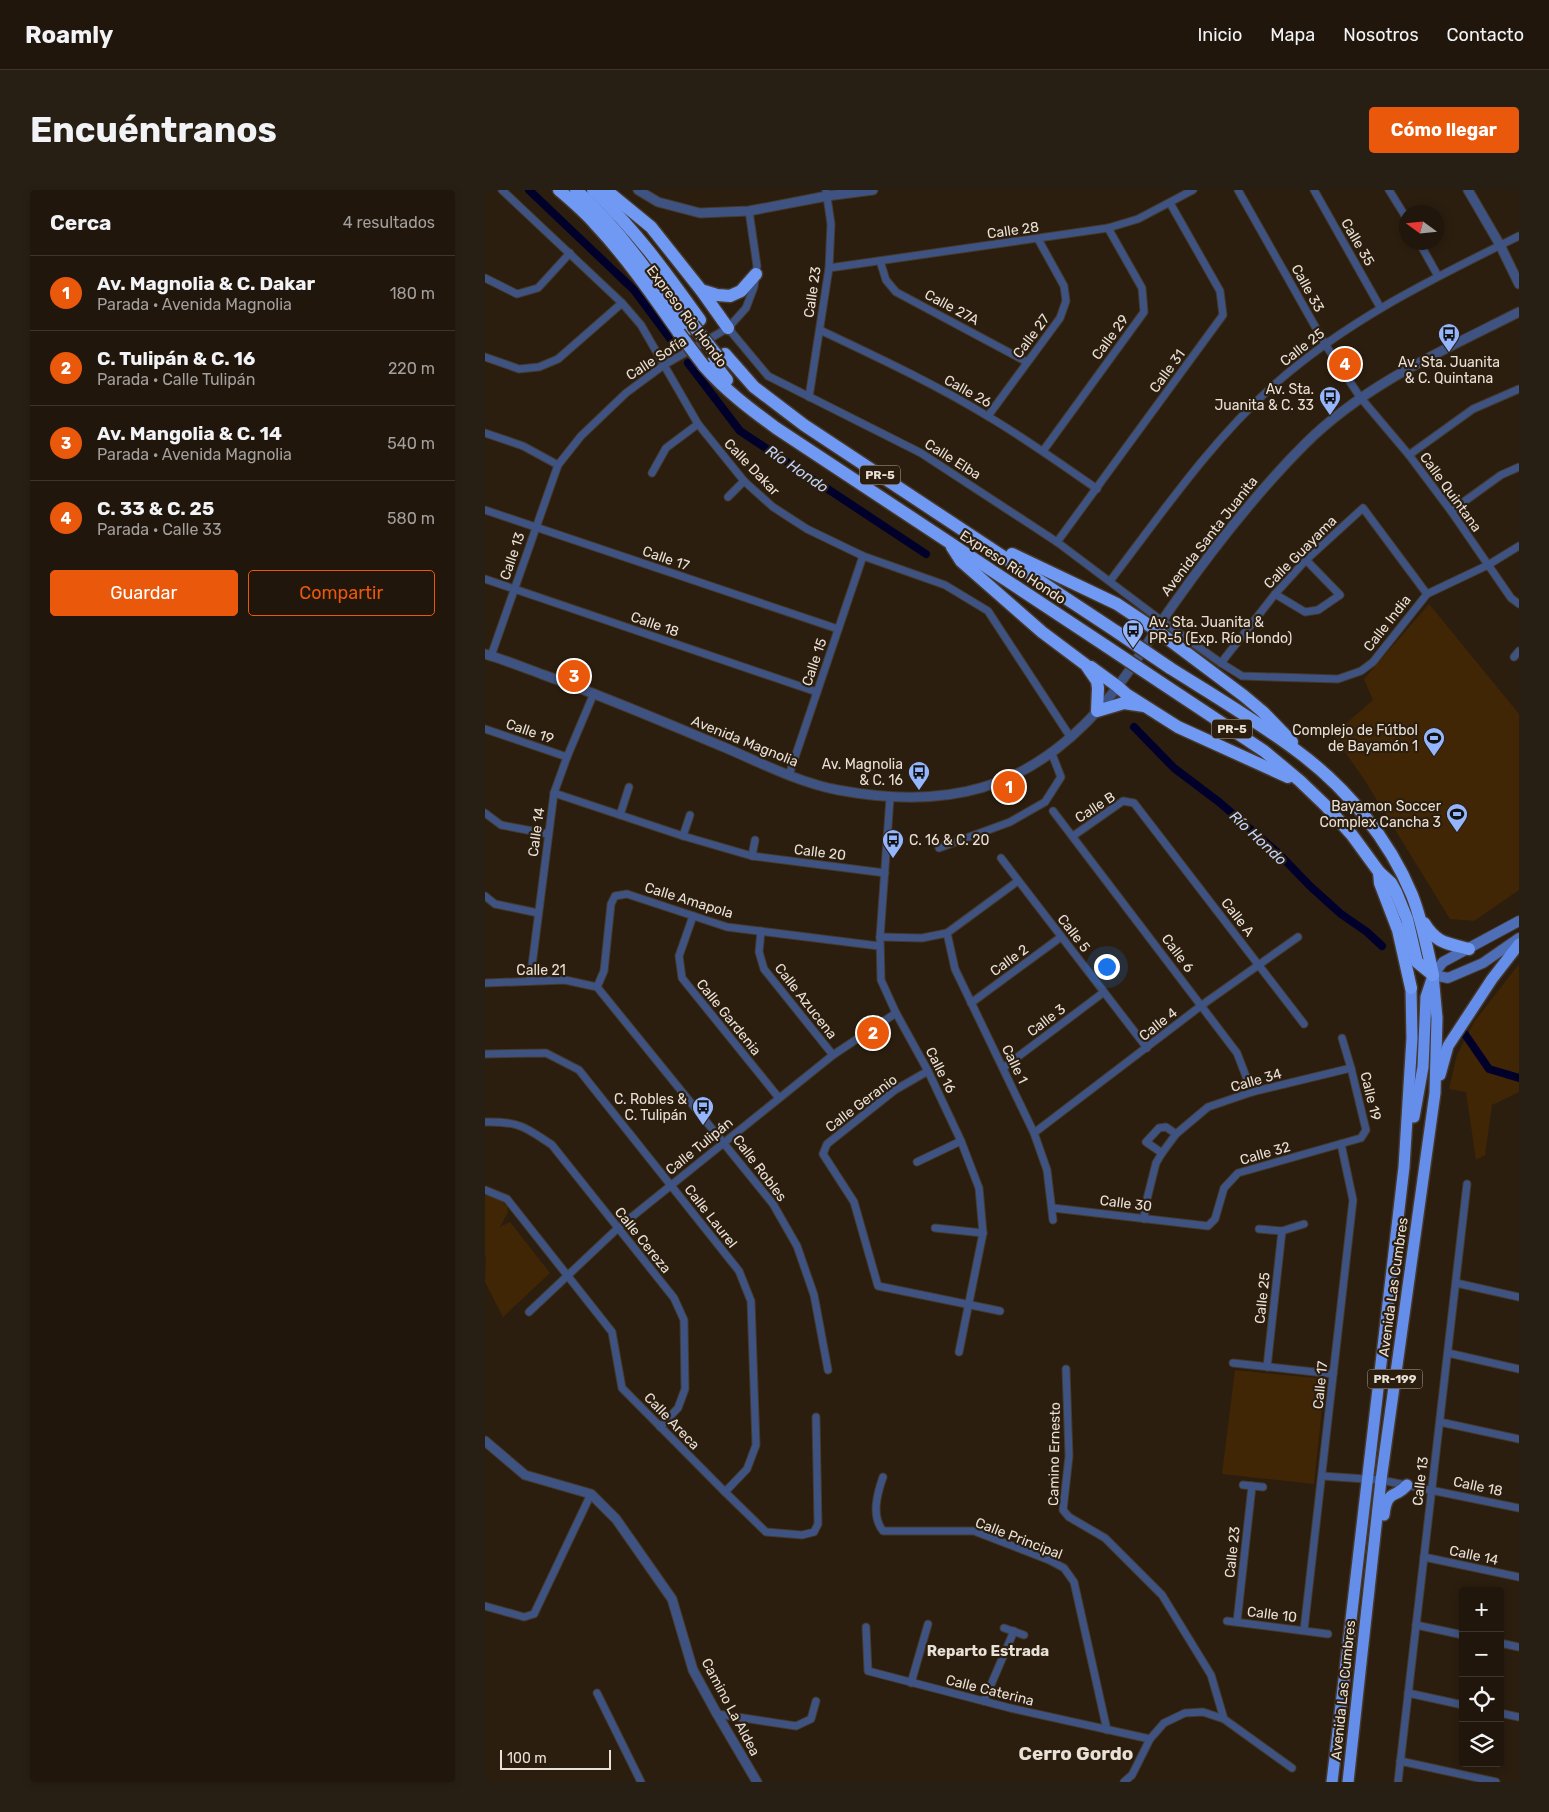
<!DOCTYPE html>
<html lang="es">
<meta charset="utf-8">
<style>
:root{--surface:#20160b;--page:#281f14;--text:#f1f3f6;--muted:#a29f9d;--line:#3d352c;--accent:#ea580c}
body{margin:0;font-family:Rubik,sans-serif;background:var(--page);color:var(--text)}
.controls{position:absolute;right:15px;bottom:15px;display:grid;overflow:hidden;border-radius:5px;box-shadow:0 2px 8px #0003}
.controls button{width:45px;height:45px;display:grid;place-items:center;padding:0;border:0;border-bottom:1px solid var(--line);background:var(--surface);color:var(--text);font:25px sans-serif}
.compass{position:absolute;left:914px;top:15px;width:45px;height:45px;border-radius:50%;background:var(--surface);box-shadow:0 2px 8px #0003;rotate:285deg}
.scale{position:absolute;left:15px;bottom:12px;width:111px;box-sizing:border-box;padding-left:5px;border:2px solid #e9e0d6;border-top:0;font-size:14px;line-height:18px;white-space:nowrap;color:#e9e0d6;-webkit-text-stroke:4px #2b1e0f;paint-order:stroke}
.you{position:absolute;left:621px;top:776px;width:18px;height:18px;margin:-12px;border:4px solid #fff;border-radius:50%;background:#1a73e8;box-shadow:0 0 0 8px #1a73e833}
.badge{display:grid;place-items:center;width:32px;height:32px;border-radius:50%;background:var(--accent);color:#fff;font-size:16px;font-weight:700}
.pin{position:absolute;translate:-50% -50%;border:2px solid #fff;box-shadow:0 1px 5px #0006}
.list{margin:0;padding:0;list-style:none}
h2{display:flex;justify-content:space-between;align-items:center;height:65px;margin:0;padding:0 20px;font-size:21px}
h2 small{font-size:16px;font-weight:400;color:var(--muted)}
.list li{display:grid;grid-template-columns:32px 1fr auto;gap:15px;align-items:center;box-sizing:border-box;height:75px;padding:0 20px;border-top:1px solid var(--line)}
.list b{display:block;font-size:19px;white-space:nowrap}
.list p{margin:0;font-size:16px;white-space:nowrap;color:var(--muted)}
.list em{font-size:16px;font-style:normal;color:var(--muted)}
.actions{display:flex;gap:10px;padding:15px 20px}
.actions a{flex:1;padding:11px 0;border:1px solid var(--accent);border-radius:5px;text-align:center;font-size:18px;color:var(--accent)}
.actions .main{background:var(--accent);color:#fff}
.icon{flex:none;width:28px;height:28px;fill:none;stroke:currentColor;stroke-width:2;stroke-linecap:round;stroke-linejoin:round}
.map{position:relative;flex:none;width:1034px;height:1592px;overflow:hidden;border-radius:5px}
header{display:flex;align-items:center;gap:30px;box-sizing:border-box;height:70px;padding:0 25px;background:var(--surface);border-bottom:1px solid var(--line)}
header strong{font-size:24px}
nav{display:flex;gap:28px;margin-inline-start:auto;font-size:18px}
.intro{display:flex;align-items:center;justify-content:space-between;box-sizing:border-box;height:120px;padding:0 30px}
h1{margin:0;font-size:35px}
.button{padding:12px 22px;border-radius:5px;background:var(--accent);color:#fff;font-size:18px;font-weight:700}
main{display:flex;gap:30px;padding:0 30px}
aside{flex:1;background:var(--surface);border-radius:5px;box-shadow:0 2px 8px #0003}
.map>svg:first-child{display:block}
.green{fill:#402605}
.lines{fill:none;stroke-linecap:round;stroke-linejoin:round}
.canal{stroke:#00002b;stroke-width:8}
.minor-casing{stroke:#46392b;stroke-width:9}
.tertiary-casing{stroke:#46392b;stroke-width:11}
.secondary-casing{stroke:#46392b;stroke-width:12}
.trunk-casing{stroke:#46392b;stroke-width:14}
.motorway-casing{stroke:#46392b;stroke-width:15}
.minor{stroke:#3e5381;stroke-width:7}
.tertiary{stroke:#3e5381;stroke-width:9}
.secondary{stroke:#4e6eb7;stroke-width:10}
.trunk{stroke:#658eea;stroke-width:11}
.motorway{stroke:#7099f3;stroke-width:12}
.motorway-bridge-casing{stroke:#46392b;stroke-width:15;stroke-linecap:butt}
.motorway-bridge{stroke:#7099f3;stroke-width:12}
.labels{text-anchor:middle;stroke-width:4.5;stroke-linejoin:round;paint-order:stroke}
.shield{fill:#2b1e0f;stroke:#b0a69a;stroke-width:1}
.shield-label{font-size:12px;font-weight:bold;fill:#e9e0d6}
.street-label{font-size:14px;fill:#e9e0d6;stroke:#2b1e0f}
.poi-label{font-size:14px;fill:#e9e0d6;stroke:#2b1e0f;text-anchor:end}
.water-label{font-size:15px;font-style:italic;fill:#c0d3fa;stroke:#2b1e0f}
.neighbourhood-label{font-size:15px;font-weight:bold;fill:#e9e0d6;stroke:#2b1e0f}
.district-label{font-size:19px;font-weight:bold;fill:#e9e0d6;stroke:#2b1e0f}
</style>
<header>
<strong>Roamly</strong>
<nav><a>Inicio</a><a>Mapa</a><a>Nosotros</a><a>Contacto</a></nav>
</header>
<div class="intro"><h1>Encuéntranos</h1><a class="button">Cómo llegar</a></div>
<main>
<aside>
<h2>Cerca<small>4 resultados</small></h2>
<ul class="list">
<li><span class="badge">1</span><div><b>Av. Magnolia &amp; C. Dakar</b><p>Parada · Avenida Magnolia</p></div><em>180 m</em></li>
<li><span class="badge">2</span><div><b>C. Tulipán &amp; C. 16</b><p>Parada · Calle Tulipán</p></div><em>220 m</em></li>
<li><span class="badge">3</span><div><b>Av. Mangolia &amp; C. 14</b><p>Parada · Avenida Magnolia</p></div><em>540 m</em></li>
<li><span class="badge">4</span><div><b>C. 33 &amp; C. 25</b><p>Parada · Calle 33</p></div><em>580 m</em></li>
</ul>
<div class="actions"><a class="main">Guardar</a><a>Compartir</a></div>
</aside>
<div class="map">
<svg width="1034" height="1592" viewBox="0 0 1034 1592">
<rect width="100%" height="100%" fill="#2b1e0f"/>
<g class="green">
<path d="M944 414 1034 524V700L989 731 965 729 879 589 848 545 888 510 879 489Z"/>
<path d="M1034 774V902L1007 915 1000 965 991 970 981 902 964 899 972 865 989 832Z"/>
<path d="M0 1005 13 1009 22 1016 23 1022 15 1037 25 1032 65 1083 18 1127 0 1092 1 1065 0 1067Z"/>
<path d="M750 1180 840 1189 829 1294 737 1284Z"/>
</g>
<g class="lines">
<g class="canal">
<path d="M44 0 149 100 190 155"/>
<path d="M203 173 255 241 441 364"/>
<path d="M649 537 689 578 734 612 793 663 826 697 856 724 882 742 897 756"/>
<path d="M977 840 1004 879 1034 888"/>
</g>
<g class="minor-casing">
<g id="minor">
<path d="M17 0 137 113 156 135 213 234 259 291 288 317 322 339 378 366 460 395 503 421 586 548"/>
<path d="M753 0 840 154 875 207 924 265 966 321 1026 408 1034 414"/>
<path d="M829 0 895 117"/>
<path d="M904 0 922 29"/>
<path d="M934 52 953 86"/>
<path d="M395 71 401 90 411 102 542 172"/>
<path d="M344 78 623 38 653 29 708 0"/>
<path d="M0 88 32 104 53 98 85 63"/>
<path d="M243 138 283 186 436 263 572 352 677 431 736 473 757 486 853 489 876 481 888 472 942 404 1003 375 1034 356"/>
<path d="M335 140C392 167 450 194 504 227 541 249 576 274 612 299"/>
<path d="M0 167 34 179 54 177 73 169 137 113"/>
<path d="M324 207 344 78 346 34 341 0"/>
<path d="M503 226 575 128 581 111 579 96 553 49"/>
<path d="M0 243 38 256 73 275"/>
<path d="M558 261 659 122 657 98 623 38"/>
<path d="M924 265 988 219 1034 199"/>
<path d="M167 283 181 258 213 234"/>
<path d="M243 307 259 291"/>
<path d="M0 320 353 439"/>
<path d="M966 321 1016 285 1034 277"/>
<path d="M572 352 738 125 735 101 685 13"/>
<path d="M0 389 332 502"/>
<path d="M625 391C677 323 726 251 790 194 864 129 947 89 1034 46"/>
<path d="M790 404 820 422 833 420 855 405 821 370"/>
<path d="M6 466 73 275 96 246 141 203 179 175 243 138 261 118 269 97 272 76 264 21"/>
<path d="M1029 467 1034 461"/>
<path d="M736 473 790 404 821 370 878 318 942 404"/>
<path d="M0 539 82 567"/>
<path d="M304 585 378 366"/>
<path d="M69 603 198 646 267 666 400 683"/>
<path d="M405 608 395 747 396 790 411 823 443 881 476 951 494 998 498 1043 474 1162"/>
<path d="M568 621 752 863 767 902"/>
<path d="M0 623 16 635 63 644"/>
<path d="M135 625 144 597"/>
<path d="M198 646 205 625"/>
<path d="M588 646 638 611 649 613 819 834"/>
<path d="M454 658 525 632 560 612 576 587 567 564"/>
<path d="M267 666 270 650"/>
<path d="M516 668 662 858"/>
<path d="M0 706 10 714 53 723"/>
<path d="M208 726 194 766 197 788 294 908"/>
<path d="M276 741 274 762 279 779 348 865"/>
<path d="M462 743 470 779 549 943 562 980 568 1030"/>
<path d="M395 747 437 748 462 743 533 691"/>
<path d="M45 791 69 603 82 567 109 503"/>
<path d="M0 793 80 790 112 797"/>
<path d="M112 797 288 1014 312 1056 329 1105 343 1180"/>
<path d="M112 797 119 781 126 714 130 706 142 704 242 737 394 756"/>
<path d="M486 813 576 747"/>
<path d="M0 864 61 863 94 880 254 1081 266 1111 271 1255 262 1279 240 1302"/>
<path d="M518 878 619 802"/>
<path d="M443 881 410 900 342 954 338 964 369 1012 393 1096 515 1121"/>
<path d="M0 932C33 931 41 937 67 955L189 1108 199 1130 200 1199 193 1218 175 1237"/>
<path d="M549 943 717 815 813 747"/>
<path d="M677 963 661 952 674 938 681 937 691 944"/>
<path d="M432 972 476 951"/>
<path d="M0 1000 22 1009 127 1142 137 1198 240 1302 281 1342 317 1345 329 1342 333 1334 331 1227"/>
<path d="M568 1018 723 1036 730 1029 739 998 753 983 876 948 881 940 866 878 857 848"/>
<path d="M659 1029 661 1013 671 973 677 963 691 944 723 917 767 902 866 878"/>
<path d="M450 1038 498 1043"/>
<path d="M774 1039 797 1041 819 1034"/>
<path d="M971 1093 1034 1107"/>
<path d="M44 1122 133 1038 348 865 411 823"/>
<path d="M963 1163 1034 1179"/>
<path d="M748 1173 848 1184"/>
<path d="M782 1177 797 1041"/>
<path d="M581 1179 584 1266 578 1320 584 1327 620 1348 677 1405 726 1485 739 1529"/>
<path d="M955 1232 1034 1249"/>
<path d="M837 1286 896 1290 1034 1318"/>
<path d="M398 1287C392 1304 386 1326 398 1341H489L564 1370 579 1378 589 1392 622 1540"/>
<path d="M758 1295 778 1297"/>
<path d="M939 1367 1034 1387"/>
<path d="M0 1416 39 1427 49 1424 106 1304"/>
<path d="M742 1431 843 1444"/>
<path d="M752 1432 767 1296"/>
<path d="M931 1435 978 1445"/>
<path d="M381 1437 383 1481 525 1518 665 1549"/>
<path d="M519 1438 539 1445"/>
<path d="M819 1440 868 1010 856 954"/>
<path d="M1015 1453 1034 1457"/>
<path d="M426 1493 443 1434"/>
<path d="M112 1503 156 1592"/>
<path d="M923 1503 978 1515"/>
<path d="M499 1511 529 1441"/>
<path d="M1015 1523 1034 1527"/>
<path d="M232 1524 311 1536 326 1529 331 1511"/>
<path d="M915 1571 1011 1592"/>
<path d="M639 1592 647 1585 665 1549 679 1533 700 1523 718 1522 739 1529 807 1578"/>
<path d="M913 1592 982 994"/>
</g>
</g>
<g class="tertiary-casing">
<g id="tertiary">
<path d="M153 0 173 12 215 23 264 21 342 6 388 0"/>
<path d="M983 0 1015 55 1034 94"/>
<path d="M0 464C20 470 40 478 59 485 121 507 181 533 241 558 276 573 315 593 353 600 461 620 541 601 615 518 643 487 664 449 688 415 729 357 770 304 820 254 880 194 959 160 1034 122"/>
<path d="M0 1251 40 1285 106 1304 131 1329 187 1409 208 1480 232 1524 272 1592"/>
</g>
</g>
<g class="secondary-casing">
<path id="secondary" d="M1034 731 958 772 948 785 963 788 998 773 1034 748"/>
</g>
<g class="trunk-casing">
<g id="trunk">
<path d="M955 885 963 856 1007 789 1034 754"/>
<path d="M929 927 938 877 941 807 947 789"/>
<path d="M899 1325C902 1298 911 1309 922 1295"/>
<path d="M847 1592 919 977 927 848 926 798"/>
<path d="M863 1592 896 1290 950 903 952 828 948 785"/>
</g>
</g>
<g class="motorway-casing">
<g id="motorway">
<path d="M74 0C87 11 100 22 111 35 142 68 168 106 194 143"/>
<path d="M91 0C136 40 169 90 203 139"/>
<path d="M108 0C150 39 182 84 215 130"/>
<path d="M121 0 166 37 216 100 232 105 245 106 256 101 271 84"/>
<path d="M216 100 243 138"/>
<path d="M240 164 269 197 319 235 632 442"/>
<path d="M228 172 242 190"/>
<path d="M219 176C240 200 265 219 291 238L621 456"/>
<path d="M467 357 476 371 557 442 601 475 612 491 613 498 612 521 639 513 659 516"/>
<path d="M527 364 632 414 671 440 759 506 778 522 807 552"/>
<path d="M606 477 632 496 641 504 693 537 803 587"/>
<path d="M685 478C728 505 772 531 812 561 861 597 904 649 927 705 937 730 942 758 948 785"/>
<path d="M675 492 779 561 815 591 841 616 867 645 894 682 895 693 913 740 926 798"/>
<path d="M894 682 906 693 911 702 922 729 932 772 948 785"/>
<path d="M939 733C952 754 962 753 984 759"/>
</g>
</g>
<use href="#minor" class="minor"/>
<use href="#tertiary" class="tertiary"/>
<use href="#secondary" class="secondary"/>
<use href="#trunk" class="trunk"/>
<use href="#motorway" class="motorway"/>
<g class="motorway-bridge-casing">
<g id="motorway-bridge">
<path d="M208 135 234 168"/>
<path d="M194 143 219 176"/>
<path d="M632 442 685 478"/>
<path d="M621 456 675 492"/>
</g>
</g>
<use href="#motorway-bridge" class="motorway-bridge"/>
</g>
<defs>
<g id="bus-pin" transform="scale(1.125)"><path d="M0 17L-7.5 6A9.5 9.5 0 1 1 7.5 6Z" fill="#95b6fd" stroke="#2b1e0f"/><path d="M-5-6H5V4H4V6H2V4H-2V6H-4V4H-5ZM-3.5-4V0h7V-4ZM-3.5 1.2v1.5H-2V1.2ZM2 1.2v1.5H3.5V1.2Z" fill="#111"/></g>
<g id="stadium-pin" transform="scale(1.125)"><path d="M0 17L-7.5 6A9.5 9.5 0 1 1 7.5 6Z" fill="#95b6fd" stroke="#2b1e0f"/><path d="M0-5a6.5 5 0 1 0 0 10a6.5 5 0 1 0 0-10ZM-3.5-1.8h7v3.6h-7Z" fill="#111"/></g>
</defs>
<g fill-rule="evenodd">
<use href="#bus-pin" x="964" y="144"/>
<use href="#bus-pin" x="845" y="207"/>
<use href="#bus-pin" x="648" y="440"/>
<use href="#stadium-pin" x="949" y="548"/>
<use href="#bus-pin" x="434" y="582"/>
<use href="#stadium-pin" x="972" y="624"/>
<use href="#bus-pin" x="408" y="650"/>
<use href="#bus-pin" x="218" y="917"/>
</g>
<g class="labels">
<g class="shield">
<rect x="375" y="275.5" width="40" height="19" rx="4"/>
<rect x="727" y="529.5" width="40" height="19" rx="4"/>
<rect x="882.5" y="1179.5" width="55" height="19" rx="4"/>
</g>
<g class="shield-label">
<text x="395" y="289">PR-5</text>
<text x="747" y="543">PR-5</text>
<text x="910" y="1193">PR-199</text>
</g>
<g class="street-label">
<text transform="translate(528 40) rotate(-8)" y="5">Calle 28</text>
<text transform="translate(873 52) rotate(60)" y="5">Calle 35</text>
<text transform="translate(823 98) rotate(61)" y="5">Calle 33</text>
<text transform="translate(327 102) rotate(-82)" y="5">Calle 23</text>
<text transform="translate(467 117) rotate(28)" y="5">Calle 27A</text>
<text transform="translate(202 126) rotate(53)" y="5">Expreso Río Hondo</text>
<text transform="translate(546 146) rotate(-53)" y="5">Calle 27</text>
<text transform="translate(625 147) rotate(-54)" y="5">Calle 29</text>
<text transform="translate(817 157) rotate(-38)" y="5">Calle 25</text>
<text transform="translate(171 168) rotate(-33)" y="5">Calle Sofía</text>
<text transform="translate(682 181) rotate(-54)" y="5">Calle 31</text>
<text transform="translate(483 201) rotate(29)" y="5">Calle 26</text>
<text transform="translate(468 269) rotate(32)" y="5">Calle Elba</text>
<text transform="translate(267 277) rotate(46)" y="5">Calle Dakar</text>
<text transform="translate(966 302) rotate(54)" y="5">Calle Quintana</text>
<text transform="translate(724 346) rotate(-52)" y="5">Avenida Santa Juanita</text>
<text transform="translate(815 362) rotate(-45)" y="5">Calle Guayama</text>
<text transform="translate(27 366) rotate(-71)" y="5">Calle 13</text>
<text transform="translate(181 368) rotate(19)" y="5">Calle 17</text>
<text transform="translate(528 377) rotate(33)" y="5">Expreso Río Hondo</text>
<text transform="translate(902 433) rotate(-52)" y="5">Calle India</text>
<text transform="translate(170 434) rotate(19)" y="5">Calle 18</text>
<text transform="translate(329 472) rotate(-71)" y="5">Calle 15</text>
<text transform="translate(45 541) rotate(19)" y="5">Calle 19</text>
<text transform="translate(260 551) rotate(22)" y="5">Avenida Magnolia</text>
<text transform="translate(610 617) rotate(-33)" y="5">Calle B</text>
<text transform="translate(51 642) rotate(-82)" y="5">Calle 14</text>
<text transform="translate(335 662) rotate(7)" y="5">Calle 20</text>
<text transform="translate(204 710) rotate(17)" y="5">Calle Amapola</text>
<text transform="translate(753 727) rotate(52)" y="5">Calle A</text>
<text transform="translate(589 743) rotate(52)" y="5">Calle 5</text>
<text transform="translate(693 763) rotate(53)" y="5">Calle 6</text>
<text transform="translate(524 770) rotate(-36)" y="5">Calle 2</text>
<text x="56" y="785">Calle 21</text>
<text transform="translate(321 811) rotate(52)" y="5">Calle Azucena</text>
<text transform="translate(244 827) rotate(51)" y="5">Calle Gardenia</text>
<text transform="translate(561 830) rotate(-37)" y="5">Calle 3</text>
<text transform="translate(673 834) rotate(-38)" y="5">Calle 4</text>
<text transform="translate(530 874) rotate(64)" y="5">Calle 1</text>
<text transform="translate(456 880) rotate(63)" y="5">Calle 16</text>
<text transform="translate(771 890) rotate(-16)" y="5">Calle 34</text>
<text transform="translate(886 906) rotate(76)" y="5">Calle 19</text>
<text transform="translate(376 913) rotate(-37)" y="5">Calle Geranio</text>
<text transform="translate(214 956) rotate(-39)" y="5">Calle Tulipán</text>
<text transform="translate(780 963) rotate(-16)" y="5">Calle 32</text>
<text transform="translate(275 978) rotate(53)" y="5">Calle Robles</text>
<text transform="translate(641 1013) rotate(7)" y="5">Calle 30</text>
<text transform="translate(226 1026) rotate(52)" y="5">Calle Laurel</text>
<text transform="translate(158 1050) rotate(51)" y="5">Calle Cereza</text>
<text transform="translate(908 1097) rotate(-82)" y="5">Avenida Las Cumbres</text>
<text transform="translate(777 1108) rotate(-84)" y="5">Calle 25</text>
<text transform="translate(835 1195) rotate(-84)" y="5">Calle 17</text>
<text transform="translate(187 1231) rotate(46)" y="5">Calle Areca</text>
<text transform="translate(569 1264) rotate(-89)" y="5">Camino Ernesto</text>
<text transform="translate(935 1291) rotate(-83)" y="5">Calle 13</text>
<text transform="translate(993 1296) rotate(12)" y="5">Calle 18</text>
<text transform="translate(534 1348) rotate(21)" y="5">Calle Principal</text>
<text transform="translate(747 1362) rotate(-84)" y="5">Calle 23</text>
<text transform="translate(989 1365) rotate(12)" y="5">Calle 14</text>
<text transform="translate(787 1424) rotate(7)" y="5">Calle 10</text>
<text transform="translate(505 1500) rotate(14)" y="5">Calle Caterina</text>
<text transform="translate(858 1500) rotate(-84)" y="5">Avenida Las Cumbres</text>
<text transform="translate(246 1517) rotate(62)" y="5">Camino La Aldea</text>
</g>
<g class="poi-label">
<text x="964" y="177" text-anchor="middle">Av. Sta. Juanita<tspan x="964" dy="16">&amp; C. Quintana</tspan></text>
<text x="829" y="204">Av. Sta.<tspan x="829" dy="16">Juanita &amp; C. 33</tspan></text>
<text x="664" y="437" text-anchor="start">Av. Sta. Juanita &amp;<tspan x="664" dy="16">PR-5 (Exp. Río Hondo)</tspan></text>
<text x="933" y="545">Complejo de Fútbol<tspan x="933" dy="16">de Bayamón 1</tspan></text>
<text x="418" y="579">Av. Magnolia<tspan x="418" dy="16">&amp; C. 16</tspan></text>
<text x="956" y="621">Bayamon Soccer<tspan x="956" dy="16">Complex Cancha 3</tspan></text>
<text x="424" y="655" text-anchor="start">C. 16 &amp; C. 20</text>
<text x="202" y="914">C. Robles &amp;<tspan x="202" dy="16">C. Tulipán</tspan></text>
</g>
<g class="water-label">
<text transform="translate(312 279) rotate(34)" y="5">Río Hondo</text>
<text transform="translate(773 648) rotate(43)" y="5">Río Hondo</text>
</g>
<g class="neighbourhood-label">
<text x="503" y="1466">Reparto Estrada</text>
</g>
<g class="district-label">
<text x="591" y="1570">Cerro Gordo</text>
</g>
</g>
</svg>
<div class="controls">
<button>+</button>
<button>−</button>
<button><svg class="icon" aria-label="locate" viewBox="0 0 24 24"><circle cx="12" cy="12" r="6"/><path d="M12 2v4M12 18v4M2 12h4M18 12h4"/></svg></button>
<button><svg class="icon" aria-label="layers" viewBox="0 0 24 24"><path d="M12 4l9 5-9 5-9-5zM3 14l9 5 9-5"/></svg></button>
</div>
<svg class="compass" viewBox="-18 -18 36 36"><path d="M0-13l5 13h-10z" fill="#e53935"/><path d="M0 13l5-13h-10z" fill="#a29f9d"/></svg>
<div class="scale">100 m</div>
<div class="you"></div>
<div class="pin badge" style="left:524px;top:597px">1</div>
<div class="pin badge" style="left:388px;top:843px">2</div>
<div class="pin badge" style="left:89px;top:486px">3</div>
<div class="pin badge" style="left:860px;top:174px">4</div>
</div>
</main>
